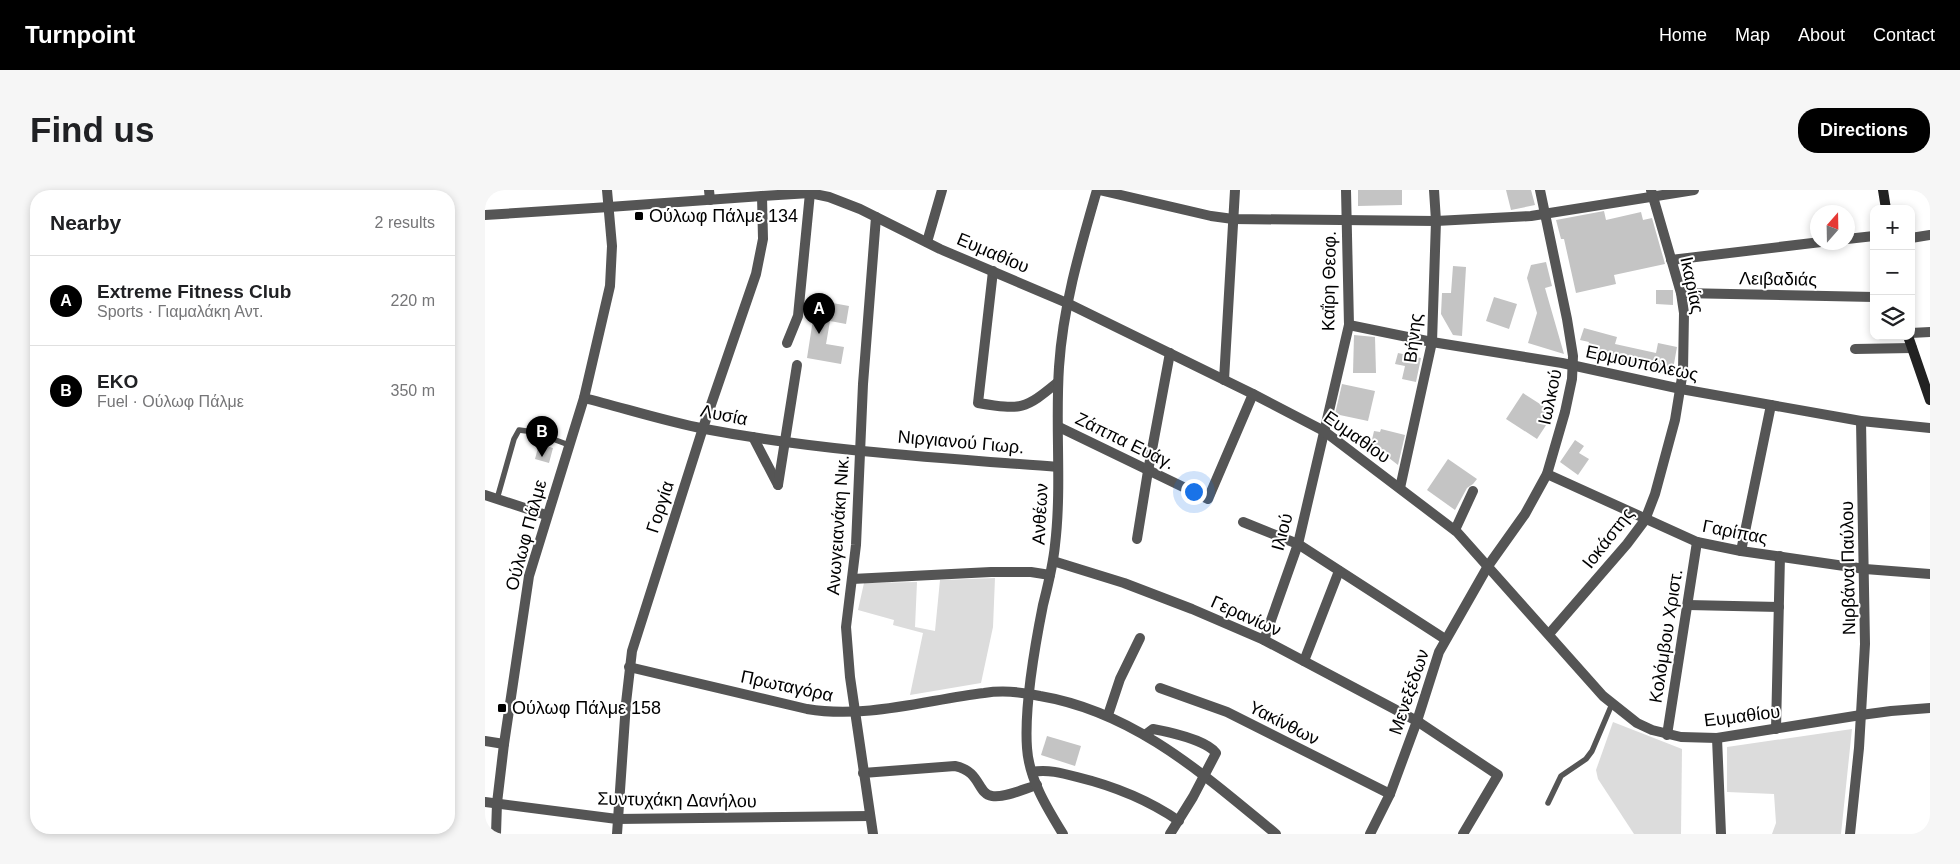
<!DOCTYPE html>
<meta charset="utf-8">
<style>
:root{--surface:#fff;--page:#f6f6f6;--text:#202124;--muted:#757577;--line:#e0e0e0;--accent:#000}
body{margin:0;font-family:Arial,sans-serif;background:var(--page);color:var(--text)}
.controls{position:absolute;right:15px;top:15px;display:grid;overflow:hidden;border-radius:10px;box-shadow:0 2px 8px #0003}
.controls button{width:45px;height:45px;display:grid;place-items:center;padding:0;border:0;border-bottom:1px solid var(--line);background:var(--surface);color:var(--text);font:25px sans-serif}
.compass{position:absolute;left:1325px;top:15px;width:45px;height:45px;border-radius:50%;background:var(--surface);box-shadow:0 2px 8px #0003;rotate:20deg}
.you{position:absolute;left:708px;top:301px;width:18px;height:18px;margin:-12px;border:4px solid #fff;border-radius:50%;background:#1a73e8;box-shadow:0 0 0 8px #1a73e833}
.badge{display:grid;place-items:center;width:32px;height:32px;border-radius:50%;background:var(--accent);color:#fff;font-size:16px;font-weight:700}
.pin{position:absolute;translate:-50% -41px;filter:drop-shadow(0 1px 2px #0008)}
.pin::after{content:'';position:absolute;top:26px;width:18px;height:15px;background:inherit;clip-path:polygon(0 0,100% 0,50% 100%)}
.list{margin:0;padding:0;list-style:none}
h2{display:flex;justify-content:space-between;align-items:center;height:65px;margin:0;padding:0 20px;font-size:21px}
h2 small{font-size:16px;font-weight:400;color:var(--muted)}
.list li{display:grid;grid-template-columns:32px 1fr auto;gap:15px;align-items:center;box-sizing:border-box;height:90px;padding:0 20px;border-top:1px solid var(--line)}
.list b{display:block;font-size:19px;white-space:nowrap}
.list p{margin:0;font-size:16px;white-space:nowrap;color:var(--muted)}
.list em{font-size:16px;font-style:normal;color:var(--muted)}
.icon{flex:none;width:28px;height:28px;fill:none;stroke:currentColor;stroke-width:2;stroke-linecap:round;stroke-linejoin:round}
.map{position:relative;flex:none;width:1445px;height:644px;overflow:hidden;border-radius:20px}
header{display:flex;align-items:center;gap:30px;box-sizing:border-box;height:70px;padding:0 25px;background:var(--accent);color:#fff}
header strong{font-size:24px}
nav{display:flex;gap:28px;margin-inline-start:auto;font-size:18px}
.intro{display:flex;align-items:center;justify-content:space-between;box-sizing:border-box;height:120px;padding:0 30px}
h1{margin:0;font-size:35px}
.button{padding:12px 22px;border-radius:20px;background:var(--accent);color:#fff;font-size:18px;font-weight:700}
main{display:flex;gap:30px;padding:0 30px}
aside{flex:1;background:var(--surface);border-radius:20px;box-shadow:0 2px 8px #0003}
.map>svg:first-child{display:block}
.green{fill:#dcdcdc}
.building{fill:#c4c4c4}
.lines{fill:none;stroke-linecap:round;stroke-linejoin:round}
.service{stroke:#555;stroke-width:5.5}
.minor{stroke:#555;stroke-width:10}
.tertiary{stroke:#555;stroke-width:10}
.secondary{stroke:#222;stroke-width:10}
.poi-dot{fill:#000;stroke:#fff;stroke-width:2}
.labels{text-anchor:middle;stroke-width:4;stroke-linejoin:round;paint-order:stroke}
.poi-label{font-size:18px;fill:#000;stroke:#fff;text-anchor:start}
.street-label{font-size:18px;fill:#000;stroke:#fff}
</style>
<header>
<strong>Turnpoint</strong>
<nav><a>Home</a><a>Map</a><a>About</a><a>Contact</a></nav>
</header>
<div class="intro"><h1>Find us</h1><a class="button">Directions</a></div>
<main>
<aside>
<h2>Nearby<small>2 results</small></h2>
<ul class="list">
<li><span class="badge">A</span><div><b>Extreme Fitness Club</b><p>Sports · Γιαμαλάκη Αντ.</p></div><em>220 m</em></li>
<li><span class="badge">B</span><div><b>EKO</b><p>Fuel · Ούλωφ Πάλμε</p></div><em>350 m</em></li>
</ul>
</aside>
<div class="map">
<svg width="1445" height="644" viewBox="0 0 1445 644">
<rect width="100%" height="100%" fill="#fff"/>
<g class="green">
<path d="M510 388 508 437 496 493 425 505 438 443 408 435 409 430 373 420 379 393 432 392 430 437 450 441 455 390Z"/>
<path d="M1128 532 1197 559 1196 644H1149L1113 589 1111 580Z"/>
<path d="M1367 539 1356 644H1287L1291 633 1289 604 1242 602V557Z"/>
</g>
<g class="building">
<path d="M873 0H917V15L873 16Z"/>
<path d="M1021 0H1046L1050 15 1026 20Z"/>
<path d="M1119 21 1121 30 1156 22 1158 30 1167 28 1180 74 1129 85 1131 94 1091 103 1079 49H1076L1071 30Z"/>
<path d="M1061 72 1067 96 1060 98 1079 164 1043 153 1052 123 1042 88 1046 75Z"/>
<path d="M968 76 981 77 977 146 968 145 956 124 957 103H966Z"/>
<path d="M1171 100H1188V115L1171 114Z"/>
<path d="M1009 107 1032 114 1024 139 1001 131Z"/>
<path d="M331 110 364 116 361 134 345 131 341 154 359 157 356 174 322 168Z"/>
<path d="M1099 138 1132 147 1130 154 1171 163 1173 153 1192 157 1187 185 1100 164 1104 152 1095 150Z"/>
<path d="M869 145 890 147 891 183H868Z"/>
<path d="M913 163 936 168 931 192 917 189 920 176 910 174Z"/>
<path d="M857 194 890 201 883 231 850 224Z"/>
<path d="M1038 203 1069 223 1052 249 1021 229Z"/>
<path d="M896 239 920 245 913 275 886 254 889 241 895 242Z"/>
<path d="M1090 250 1099 256 1094 263 1104 269 1093 285 1075 272Z"/>
<path d="M54 254 68 258 64 273 50 269Z"/>
<path d="M963 269 992 289 988 294 982 298 970 320 942 300Z"/>
<path d="M562 546 596 556 590 576 556 565Z"/>
</g>
<g class="lines">
<g class="service">
<path d="M12 309 29 249 34 240 49 242 84 255"/>
<path d="M1063 613 1076 586 1101 569 1107 561 1127 514"/>
</g>
<g class="minor">
<path d="M224 0 225 10"/>
<path d="M614 0 726 26 748 29 951 31 1046 26 1209 0"/>
<path d="M0 25 124 17"/>
<path d="M1426 48 1445 45"/>
<path d="M1362 49 1389 46"/>
<path d="M442 52 457 0"/>
<path d="M1186 70 1336 52"/>
<path d="M508 81 493 213C537 220 539 220 573 192"/>
<path d="M1196 103 1389 107"/>
<path d="M864 135 947 152 1077 173 1196 199 1376 231 1445 238"/>
<path d="M1426 143 1445 142"/>
<path d="M302 153 313 126 325 3"/>
<path d="M1370 159 1427 158"/>
<path d="M739 190 750 0"/>
<path d="M99 208C139 218 179 231 220 239 336 261 455 268 573 277"/>
<path d="M574 237 723 309 768 204"/>
<path d="M268 247 293 295"/>
<path d="M1062 284 1212 352 1256 361 1380 379 1445 384"/>
<path d="M293 295 312 175"/>
<path d="M915 298 947 152 951 31 949 0"/>
<path d="M0 305 61 325"/>
<path d="M758 332 813 354 960 449"/>
<path d="M970 340 988 301"/>
<path d="M652 349 663 281 685 163"/>
<path d="M1256 361 1286 215"/>
<path d="M568 371 639 393 707 419 779 450 932 531 1013 585 978 644"/>
<path d="M367 389 506 382H546L565 385"/>
<path d="M1203 415 1294 417"/>
<path d="M1064 444 1142 354 1160 330 1170 304 1190 230 1198 181 1199 123 1196 103 1166 0"/>
<path d="M779 450 813 354 864 135 861 0"/>
<path d="M819 471 854 381"/>
<path d="M144 477 322 519C381 529 441 510 499 503 518 500 537 502 555 506 650 522 719 585 791 644"/>
<path d="M675 498 742 522 905 604"/>
<path d="M623 525 635 489 655 448"/>
<path d="M1291 539 1295 366"/>
<path d="M660 545 668 539C684 542 721 550 731 563L708 607 685 644"/>
<path d="M1182 545 1212 352"/>
<path d="M1232 548 1236 644"/>
<path d="M0 551 19 554"/>
<path d="M547 582C562 579 577 583 592 587 629 596 662 609 694 631"/>
<path d="M378 583 470 576C496 581 492 604 507 606 520 608 539 599 552 595"/>
<path d="M0 612 132 629 385 626"/>
<path d="M132 644 141 513 147 461 218 238 271 84 278 49 277 6"/>
<path d="M388 644 365 487 361 437 371 355 378 194 391 27"/>
<path d="M885 644 905 604 932 531 954 462 1003 376 1040 324 1062 284 1080 222 1087 189 1088 166 1082 129 1055 0"/>
<path d="M1365 644 1374 558 1380 454 1376 231"/>
</g>
<g class="tertiary">
<path d="M124 17 277 6 325 3 344 7 375 19 455 59 582 113 768 204 839 241 972 342 1118 506 1152 533 1167 540 1196 547 1232 548 1376 525 1406 521 1445 518"/>
<path d="M11 644 12 613 19 554 44 386 99 208 125 96 127 56 122 0"/>
<path d="M578 644C562 618 544 589 542 558 539 516 550 455 558 415 563 395 568 376 570 355 577 296 570 237 574 177 578 116 595 59 612 0"/>
</g>
<g class="secondary">
<path d="M1398 0 1401 19"/>
<path d="M1423 146 1445 210"/>
</g>
</g>
<g class="poi-dot">
<rect x="149" y="21" width="10" height="10" rx="2.5"/>
<rect x="12" y="513" width="10" height="10" rx="2.5"/>
</g>
<g class="labels">
<g class="poi-label">
<text x="164" y="32">Ούλωφ Πάλμε 134</text>
<text x="27" y="524">Ούλωφ Πάλμε 158</text>
</g>
<g class="street-label">
<text transform="translate(508 63) rotate(23)" y="6">Ευμαθίου</text>
<text transform="translate(1293 89) rotate(1)" y="6">Λειβαδιάς</text>
<text transform="translate(844 91) rotate(-89)" y="6">Καΐρη Θεοφ.</text>
<text transform="translate(1207 95) rotate(78)" y="6">Ικαρίας</text>
<text transform="translate(928 148) rotate(-83)" y="6">Βήνης</text>
<text transform="translate(1157 173) rotate(12)" y="6">Ερμουπόλεως</text>
<text transform="translate(1065 207) rotate(-78)" y="6">Ιωλκού</text>
<text transform="translate(239 225) rotate(11)" y="6">Λυσία</text>
<text transform="translate(872 247) rotate(35)" y="6">Ευμαθίου</text>
<text transform="translate(640 251) rotate(26)" y="6">Ζάππα Ευάγ.</text>
<text transform="translate(476 252) rotate(5)" y="6">Νιργιανού Γιωρ.</text>
<text transform="translate(175 317) rotate(-72)" y="6">Γοργία</text>
<text transform="translate(555 324) rotate(-87)" y="6">Ανθέων</text>
<text transform="translate(353 335) rotate(-86)" y="6">Ανωγειανάκη Νικ.</text>
<text transform="translate(797 342) rotate(-75)" y="6">Ιλιού</text>
<text transform="translate(1250 342) rotate(11)" y="6">Γαρίπας</text>
<text transform="translate(41 345) rotate(-75)" y="6">Ούλωφ Πάλμε</text>
<text transform="translate(1123 348) rotate(-52)" y="6">Ιοκάστης</text>
<text transform="translate(1363 378) rotate(-91)" y="6">Νιρβάνα Παύλου</text>
<text transform="translate(761 426) rotate(24)" y="6">Γερανίων</text>
<text transform="translate(1181 446) rotate(-81)" y="6">Κολόμβου Χριστ.</text>
<text transform="translate(302 496) rotate(12)" y="6">Πρωταγόρα</text>
<text transform="translate(924 502) rotate(-71)" y="6">Μενεξέδων</text>
<text transform="translate(1257 526) rotate(-7)" y="6">Ευμαθίου</text>
<text transform="translate(799 533) rotate(27)" y="6">Υακίνθων</text>
<text transform="translate(192 610) rotate(1)" y="6">Συντυχάκη Δανήλου</text>
</g>
</g>
</svg>
<div class="controls">
<button>+</button>
<button>−</button>
<button><svg class="icon" aria-label="layers" viewBox="0 0 24 24"><path d="M12 4l9 5-9 5-9-5zM3 14l9 5 9-5"/></svg></button>
</div>
<svg class="compass" viewBox="-18 -18 36 36"><path d="M0-13l5 13h-10z" fill="#e53935"/><path d="M0 13l5-13h-10z" fill="#757577"/></svg>
<div class="you"></div>
<div class="pin badge" style="left:334px;top:144px">A</div>
<div class="pin badge" style="left:57px;top:267px">B</div>
</div>
</main>
